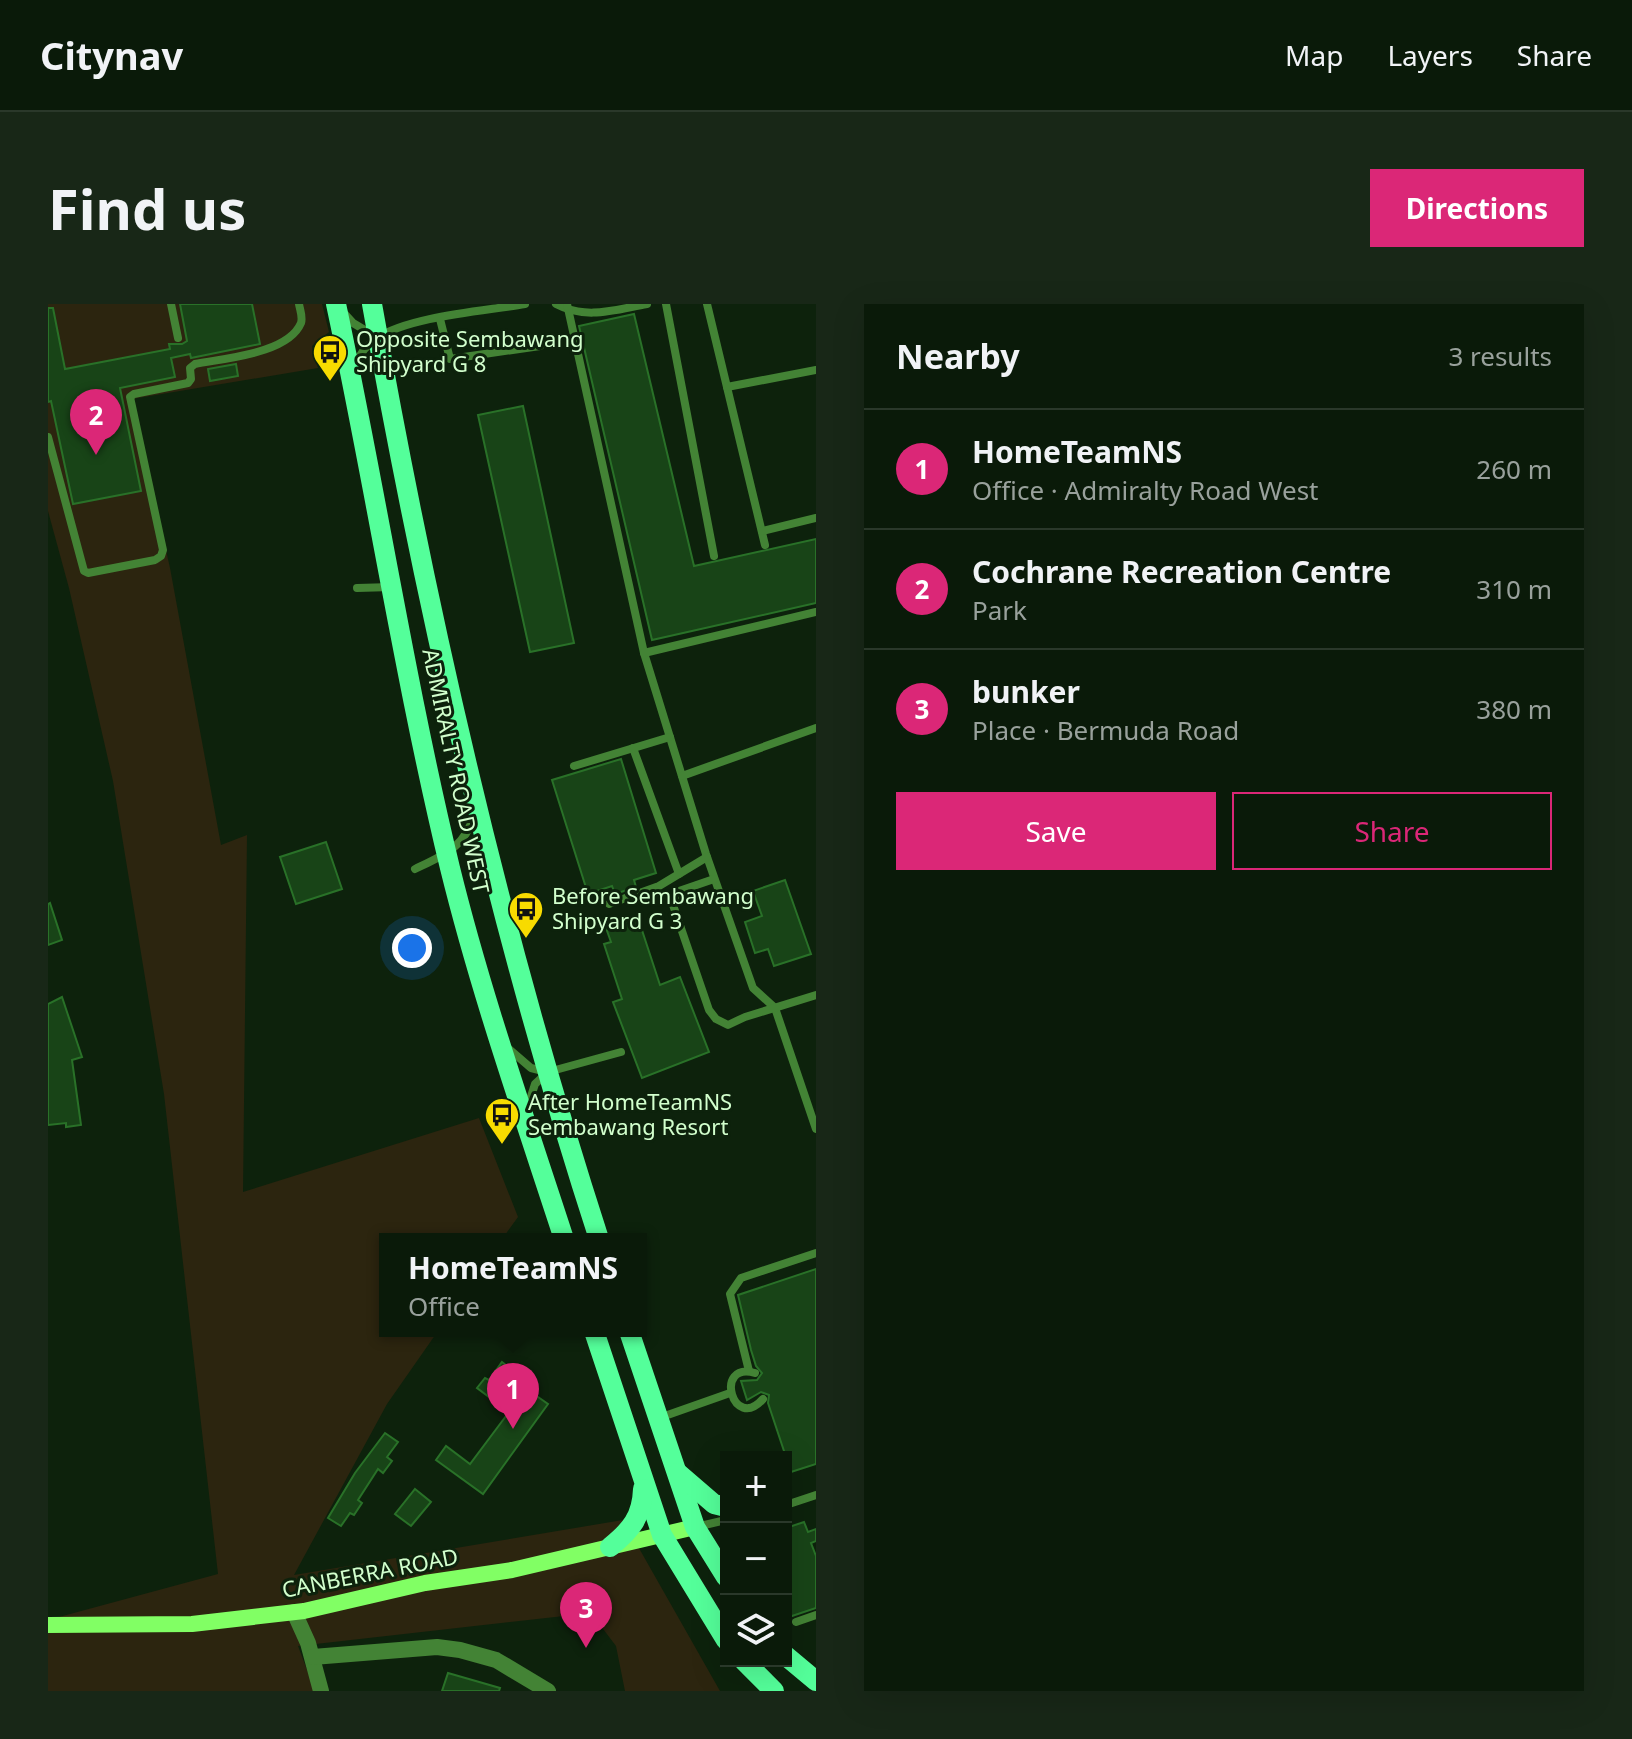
<!DOCTYPE html>
<meta charset="utf-8">
<style>
:root{--surface:#0a1a09;--page:#182717;--text:#f1f3f6;--muted:#99a19c;--line:#2a382a;--accent:#db2777}
body{margin:0;font-family:"Noto Sans",sans-serif;background:var(--page);color:var(--text)}
.controls{position:absolute;right:24px;bottom:24px;display:grid;overflow:hidden;border-radius:0px;box-shadow:0 8px 32px #0002}
.controls button{width:72px;height:72px;display:grid;place-items:center;padding:0;border:0;border-bottom:2px solid var(--line);background:var(--surface);color:var(--text);font:40px sans-serif}
.you{position:absolute;left:364px;top:644px;width:28px;height:28px;margin:-20px;border:6px solid #fff;border-radius:50%;background:#1a73e8;box-shadow:0 0 0 12px #1a73e833}
.badge{display:grid;place-items:center;width:52px;height:52px;border-radius:50%;background:var(--accent);color:#fff;font-size:26px;font-weight:700}
.pin{position:absolute;translate:-50% -66px;filter:drop-shadow(0 2px 4px #0008)}
.pin::after{content:'';position:absolute;top:42px;width:28px;height:24px;background:inherit;clip-path:polygon(0 0,100% 0,50% 100%)}
.popup{position:absolute;left:331px;top:929px;width:268px;height:104px;box-sizing:border-box;display:grid;place-content:center;border-radius:0px;background:var(--surface);filter:drop-shadow(0 2px 6px #0005);font-size:26px;white-space:nowrap;color:var(--muted)}
.popup b{font-size:30px;color:var(--text)}
.popup::after{content:'';position:absolute;left:50%;top:100%;margin-left:-16px;border:16px solid transparent;border-top-color:var(--surface)}
.list{margin:0;padding:0;list-style:none}
h2{display:flex;justify-content:space-between;align-items:center;height:104px;margin:0;padding:0 32px;font-size:34px}
h2 small{font-size:26px;font-weight:400;color:var(--muted)}
.list li{display:grid;grid-template-columns:52px 1fr auto;gap:24px;align-items:center;box-sizing:border-box;height:120px;padding:0 32px;border-top:2px solid var(--line)}
.list b{display:block;font-size:30px;white-space:nowrap}
.list p{margin:0;font-size:26px;white-space:nowrap;color:var(--muted)}
.list em{font-size:26px;font-style:normal;color:var(--muted)}
.actions{display:flex;gap:16px;padding:24px 32px}
.actions a{flex:1;padding:18px 0;border:2px solid var(--accent);border-radius:0px;text-align:center;font-size:28px;color:var(--accent)}
.actions .main{background:var(--accent);color:#fff}
.icon{flex:none;width:44px;height:44px;fill:none;stroke:currentColor;stroke-width:2;stroke-linecap:round;stroke-linejoin:round}
.map{position:relative;flex:none;width:768px;height:1387px;overflow:hidden;border-radius:0px}
header{display:flex;align-items:center;gap:48px;box-sizing:border-box;height:112px;padding:0 40px;background:var(--surface);border-bottom:2px solid var(--line)}
header strong{font-size:38px}
nav{display:flex;gap:44px;margin-inline-start:auto;font-size:28px}
.intro{display:flex;align-items:center;justify-content:space-between;box-sizing:border-box;height:192px;padding:0 48px}
h1{margin:0;font-size:56px}
.button{padding:20px 36px;border-radius:0px;background:var(--accent);color:#fff;font-size:28px;font-weight:700}
main{display:flex;gap:48px;padding:0 48px}
aside{flex:1;background:var(--surface);border-radius:0px;box-shadow:0 8px 32px #0002}
.map>svg:first-child{display:block}
.green{fill:#2c250f}
.building{fill:#184417;stroke:#297128;stroke-width:2}
.lines{fill:none;stroke-linecap:round;stroke-linejoin:round}
.service{stroke:#438335;stroke-width:8}
.minor{stroke:#438335;stroke-width:16}
.secondary{stroke:#81ff64;stroke-width:16}
.primary{stroke:#54ff9a;stroke-width:20}
.labels{text-anchor:middle;stroke-width:6;stroke-linejoin:round;paint-order:stroke}
.poi-label{font-size:22px;fill:#d2ffcd;stroke:#0d220c;text-anchor:start}
.street-label{font-size:22px;fill:#d2ffcd;stroke:#0d220c}
</style>
<header>
<strong>Citynav</strong>
<nav><a>Map</a><a>Layers</a><a>Share</a></nav>
</header>
<div class="intro"><h1>Find us</h1><a class="button">Directions</a></div>
<main>
<div class="map">
<svg width="768" height="1387" viewBox="0 0 768 1387">
<rect width="100%" height="100%" fill="#0d220c"/>
<path class="green" d="M0 0H274L281 28 264 42 270 64 84 95 122 264 173 541 199 531 195 888 431 814 470 913 454 935H337V1027H390L339 1100 246 1271 575 1216 672 1387H577L568 1342 543 1309 250 1342 267 1387H0V1316L170 1270 116 790 65 477 21 284 0 207Z"/>
<g class="building">
<path d="M132 0H204L212 40 143 54 142 50 123 54 127 73 72 84 93 187 25 200 3 97 0 98V4H5L17 65 122 45 121 40H134L139 37Z"/>
<path d="M586 10 646 262 768 235V299L604 336 531 22Z"/>
<path d="M188 60 190 72 162 77 160 65Z"/>
<path d="M475 102 526 339 482 348 430 111Z"/>
<path d="M573 455 608 569 586 576 588 583 567 590 564 582 540 590 504 476Z"/>
<path d="M278 538 294 585 248 600 232 553Z"/>
<path d="M737 576 763 650 726 662 720 645 707 649 697 618 714 612 705 587Z"/>
<path d="M2 599 14 636 0 641V600Z"/>
<path d="M590 614 612 681 632 673 661 748 594 774 565 698 574 695 556 640 563 638 558 624Z"/>
<path d="M14 693 34 753 24 756 33 821 18 823V819L0 821V700Z"/>
<path d="M768 965V1160L743 1168 720 1099 721 1091 713 1088 699 1096 693 1077 709 1076 714 1069 708 1062 703 1046 690 991Z"/>
<path d="M454 1058 467 1068 458 1080 475 1092 480 1086 500 1100 435 1190 388 1156 398 1142 422 1160 461 1108 429 1084 437 1074 441 1076Z"/>
<path d="M337 1129 350 1138 339 1153 344 1157 335 1169 330 1165 310 1196 314 1199 306 1211 302 1209 293 1222 280 1214 307 1169Z"/>
<path d="M367 1185 383 1198 363 1222 347 1210Z"/>
<path d="M756 1218 760 1228 768 1225V1237L763 1239 768 1252V1304L738 1314V1224Z"/>
<path d="M400 1369 452 1384 451 1387H394Z"/>
</g>
<g class="lines">
<g class="service">
<path d="M123 0 130 34"/>
<path d="M508 0C538 16 566 6 599 0"/>
<path d="M519 0 596 349 658 550 705 684 727 704 768 825"/>
<path d="M618 0 666 252"/>
<path d="M659 0 717 241"/>
<path d="M295 8 305 19 325 31"/>
<path d="M392 15 402 55 492 42"/>
<path d="M306 63C311 51 318 41 329 34 362 12 437 7 477 0"/>
<path d="M679 83 768 66"/>
<path d="M0 133 36 267 40 269 107 256 113 252 115 246 82 93 86 90 140 79 143 75 142 64 147 60C176 54 240 50 253 19 255 13 252 6 251 0"/>
<path d="M714 227 768 214"/>
<path d="M309 284 344 283"/>
<path d="M596 349 768 308"/>
<path d="M585 444 631 570"/>
<path d="M526 462 622 433"/>
<path d="M634 472 768 424"/>
<path d="M367 565C394 552 418 543 425 512"/>
<path d="M666 575 631 587 624 598 661 706 668 715 680 721 697 713 768 691"/>
<path d="M561 600 611 582 659 553"/>
<path d="M461 745 483 764 499 768"/>
<path d="M479 805 487 780 500 768 573 748"/>
<path d="M701 1067 682 990 693 974 768 949"/>
<path d="M707 1069C665 1057 685 1129 715 1095"/>
<path d="M611 1114 682 1089"/>
<path d="M738 1201 768 1191"/>
<path d="M648 1223 678 1216"/>
<path d="M748 1318 768 1311"/>
</g>
<g class="minor">
<path d="M246 1308 260 1339 273 1387"/>
<path d="M265 1353 389 1343 412 1346 448 1356 500 1387"/>
</g>
<path class="secondary" d="M0 1321 144 1320 256 1307 377 1279 464 1266 647 1223"/>
<g class="primary">
<path d="M288 0C328 187 357 378 402 564 433 690 476 812 516 935"/>
<path d="M324 0C380 316 452 630 551 935"/>
<path d="M546 1027 614 1231 678 1336"/>
<path d="M581 1027 647 1223 678 1273"/>
<path d="M630 1169 666 1200 678 1203"/>
<path d="M562 1243C583 1226 594 1213 595 1185"/>
<path d="M738 1352 768 1377"/>
<path d="M696 1357 726 1387"/>
</g>
</g>
<defs>
<g id="bus-pin" transform="scale(1.8)"><path d="M0 17L-7.5 6A9.5 9.5 0 1 1 7.5 6Z" fill="#f8db00" stroke="#0d220c"/><path d="M-5-6H5V4H4V6H2V4H-2V6H-4V4H-5ZM-3.5-4V0h7V-4ZM-3.5 1.2v1.5H-2V1.2ZM2 1.2v1.5H3.5V1.2Z" fill="#111"/></g>
</defs>
<g fill-rule="evenodd">
<use href="#bus-pin" x="282" y="48"/>
<use href="#bus-pin" x="478" y="605"/>
<use href="#bus-pin" x="454" y="811"/>
</g>
<g class="labels">
<g class="poi-label">
<text x="308" y="43">Opposite Sembawang<tspan x="308" dy="25">Shipyard G 8</tspan></text>
<text x="504" y="600">Before Sembawang<tspan x="504" dy="25">Shipyard G 3</tspan></text>
<text x="480" y="806">After HomeTeamNS<tspan x="480" dy="25">Sembawang Resort</tspan></text>
</g>
<g class="street-label">
<text transform="translate(408 467) rotate(78)" y="8">ADMIRALTY ROAD WEST</text>
<text transform="translate(322 1269) rotate(-11)" y="8">CANBERRA ROAD</text>
</g>
</g>
</svg>
<div class="controls">
<button>+</button>
<button>−</button>
<button><svg class="icon" aria-label="layers" viewBox="0 0 24 24"><path d="M12 4l9 5-9 5-9-5zM3 14l9 5 9-5"/></svg></button>
</div>
<div class="you"></div>
<div class="pin badge" style="left:465px;top:1125px">1</div>
<div class="popup"><b>HomeTeamNS</b>Office</div>
<div class="pin badge" style="left:48px;top:151px">2</div>
<div class="pin badge" style="left:538px;top:1344px">3</div>
</div>
<aside>
<h2>Nearby<small>3 results</small></h2>
<ul class="list">
<li><span class="badge">1</span><div><b>HomeTeamNS</b><p>Office · Admiralty Road West</p></div><em>260 m</em></li>
<li><span class="badge">2</span><div><b>Cochrane Recreation Centre</b><p>Park</p></div><em>310 m</em></li>
<li><span class="badge">3</span><div><b>bunker</b><p>Place · Bermuda Road</p></div><em>380 m</em></li>
</ul>
<div class="actions"><a class="main">Save</a><a>Share</a></div>
</aside>
</main>
